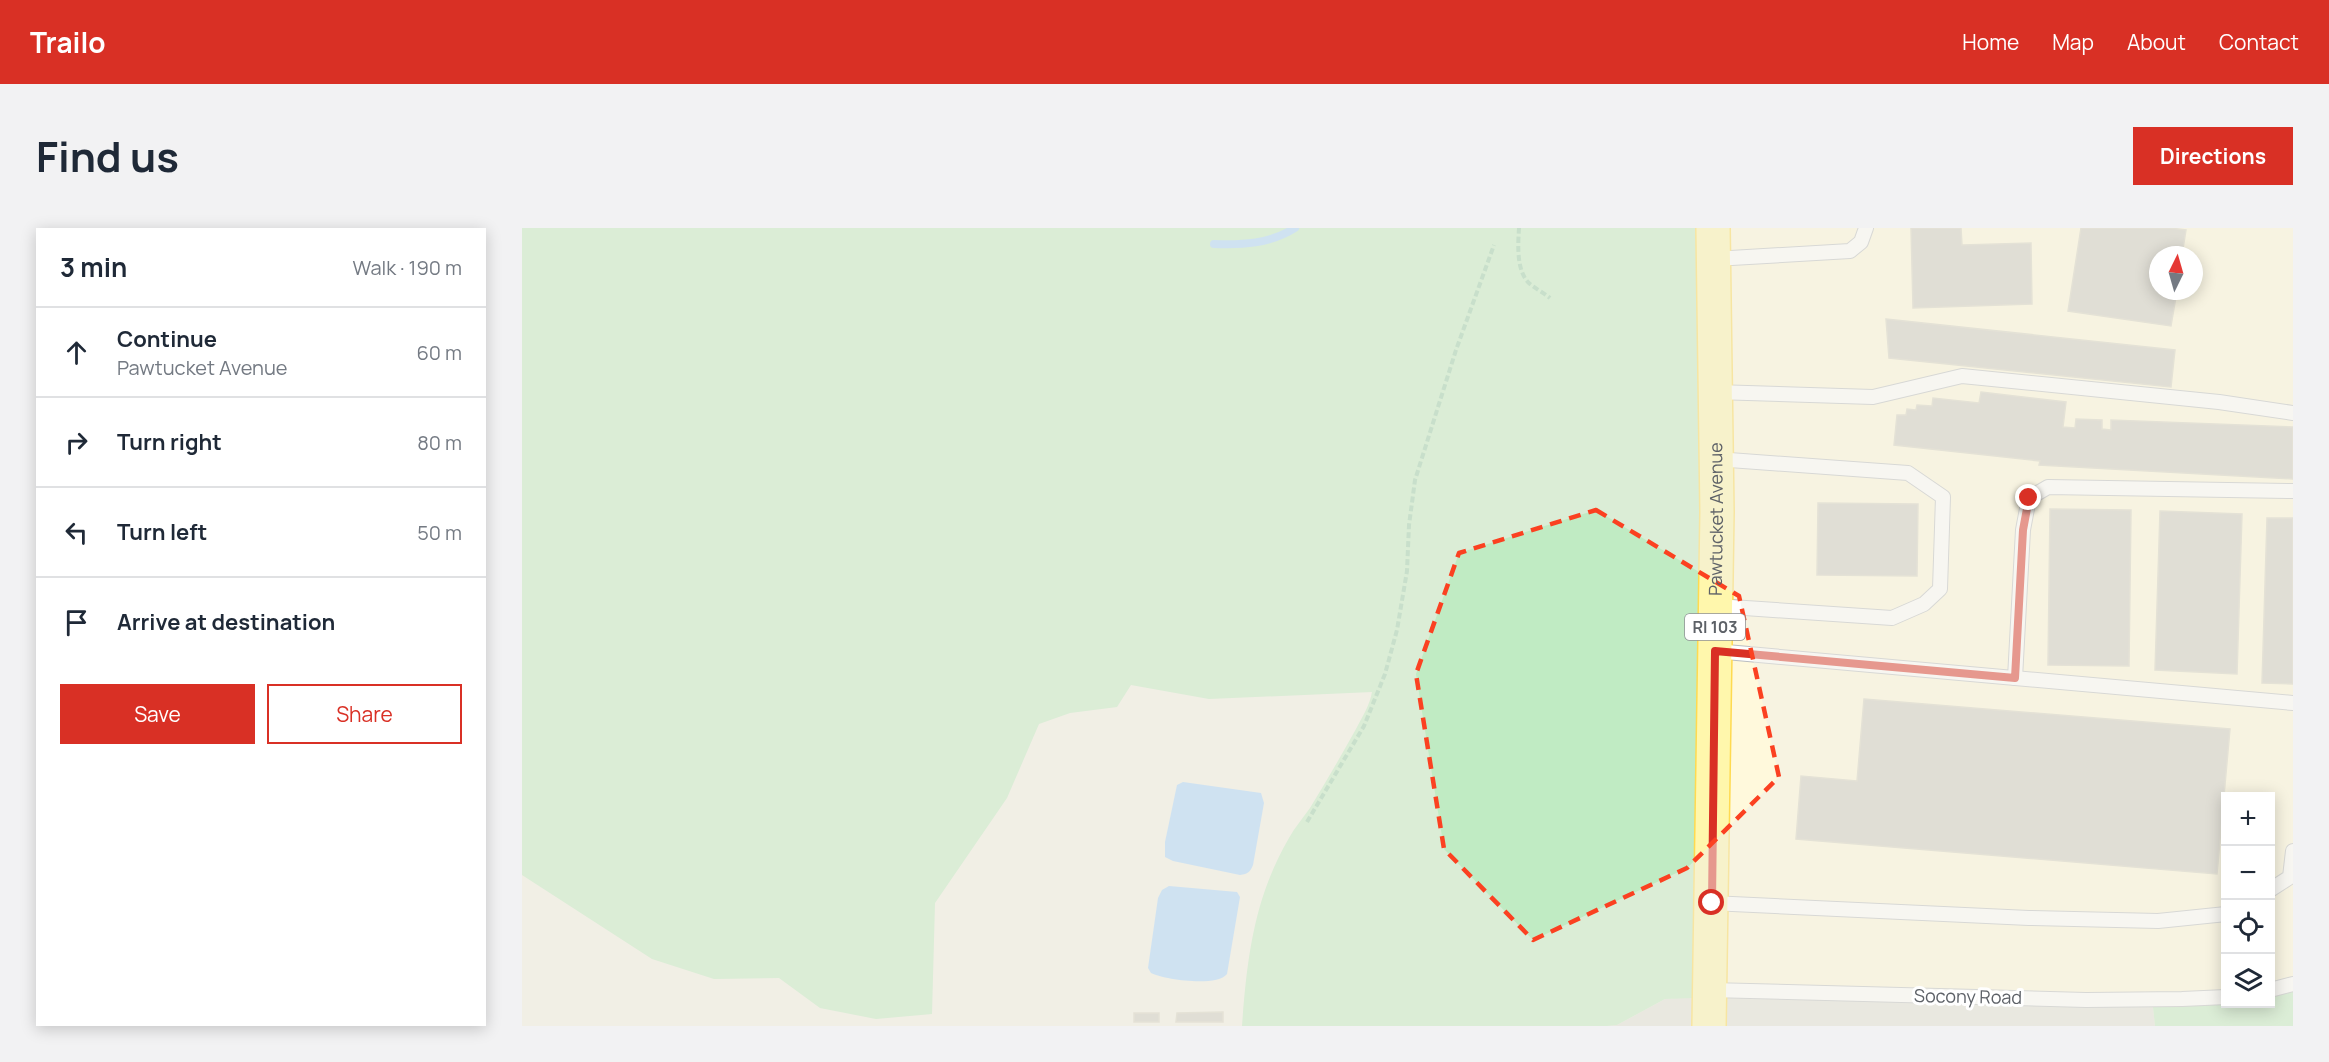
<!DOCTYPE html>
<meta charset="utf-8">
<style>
:root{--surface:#fff;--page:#f2f2f3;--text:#1f2937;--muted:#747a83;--line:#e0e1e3;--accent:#d93025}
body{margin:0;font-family:Manrope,sans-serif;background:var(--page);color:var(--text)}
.controls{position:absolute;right:18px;bottom:18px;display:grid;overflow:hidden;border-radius:0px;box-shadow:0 3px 15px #0003}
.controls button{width:54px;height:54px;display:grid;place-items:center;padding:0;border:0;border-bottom:2px solid var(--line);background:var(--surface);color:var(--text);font:30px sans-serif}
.compass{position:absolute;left:1627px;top:18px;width:54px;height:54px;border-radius:50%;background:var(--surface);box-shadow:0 3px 15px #0003;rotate:5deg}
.stop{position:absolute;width:18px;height:18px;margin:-14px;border:4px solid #d93025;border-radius:50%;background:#fff}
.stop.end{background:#d93025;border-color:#fff;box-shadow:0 2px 6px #0008}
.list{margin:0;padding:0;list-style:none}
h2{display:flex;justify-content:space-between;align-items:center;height:78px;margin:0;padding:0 24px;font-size:26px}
h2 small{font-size:20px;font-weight:400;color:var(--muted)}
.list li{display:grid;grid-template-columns:39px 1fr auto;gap:18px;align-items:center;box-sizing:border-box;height:90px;padding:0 24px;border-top:2px solid var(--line)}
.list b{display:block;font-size:22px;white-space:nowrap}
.list p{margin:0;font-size:20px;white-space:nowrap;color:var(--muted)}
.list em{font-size:20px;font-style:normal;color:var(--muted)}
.actions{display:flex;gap:12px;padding:18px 24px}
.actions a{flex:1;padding:14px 0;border:2px solid var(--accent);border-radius:0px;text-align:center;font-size:21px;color:var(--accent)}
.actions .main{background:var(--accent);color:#fff}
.icon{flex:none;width:33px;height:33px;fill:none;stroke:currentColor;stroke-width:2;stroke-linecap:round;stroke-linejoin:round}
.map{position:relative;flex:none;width:1771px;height:798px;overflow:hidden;border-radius:0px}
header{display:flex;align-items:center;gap:36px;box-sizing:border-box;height:84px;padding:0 30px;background:var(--accent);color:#fff}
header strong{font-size:28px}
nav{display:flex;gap:33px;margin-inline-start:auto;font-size:21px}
.intro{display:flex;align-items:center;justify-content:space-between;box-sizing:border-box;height:144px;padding:0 36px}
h1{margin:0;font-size:42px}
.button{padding:15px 27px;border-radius:0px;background:var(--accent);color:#fff;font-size:21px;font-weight:700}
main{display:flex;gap:36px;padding:0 36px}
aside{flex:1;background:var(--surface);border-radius:0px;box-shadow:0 3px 15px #0003}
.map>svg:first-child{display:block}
.commercial{fill:#fff9dc;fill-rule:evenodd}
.industrial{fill:#e1e1da}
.green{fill:#c0ebc3}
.water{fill:#a7d3ff}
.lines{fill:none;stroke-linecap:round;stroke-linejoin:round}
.stream{stroke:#a7d3ff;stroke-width:8}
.building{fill:#ccc9c2;stroke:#d6d2c3;stroke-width:1.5}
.service-casing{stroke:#babdc2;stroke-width:16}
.primary-casing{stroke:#ffda50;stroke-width:36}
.path{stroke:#97ccaa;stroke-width:4;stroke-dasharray:6 3;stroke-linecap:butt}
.service{stroke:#fff;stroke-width:14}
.primary{stroke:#fff7ac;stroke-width:33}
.route{stroke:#d93025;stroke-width:8}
.marked{fill:none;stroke:#fb4121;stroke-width:4.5;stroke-dasharray:12 8;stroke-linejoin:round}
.labels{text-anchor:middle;stroke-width:6;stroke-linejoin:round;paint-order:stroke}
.shield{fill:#fff;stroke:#8e9095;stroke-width:1.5}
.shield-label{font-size:16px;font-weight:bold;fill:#5d6167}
.street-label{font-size:18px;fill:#5d6167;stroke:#fff}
</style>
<header>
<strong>Trailo</strong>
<nav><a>Home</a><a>Map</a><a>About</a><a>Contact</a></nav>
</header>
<div class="intro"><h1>Find us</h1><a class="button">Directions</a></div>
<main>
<aside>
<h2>3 min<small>Walk · 190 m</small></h2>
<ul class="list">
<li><svg class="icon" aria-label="ahead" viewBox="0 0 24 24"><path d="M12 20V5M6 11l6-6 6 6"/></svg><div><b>Continue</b><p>Pawtucket Avenue</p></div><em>60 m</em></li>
<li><svg class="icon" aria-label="right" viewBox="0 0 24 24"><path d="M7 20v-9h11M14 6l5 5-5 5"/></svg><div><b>Turn right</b></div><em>80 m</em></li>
<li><svg class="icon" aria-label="left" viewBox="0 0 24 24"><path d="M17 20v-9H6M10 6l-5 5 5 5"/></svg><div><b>Turn left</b></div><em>50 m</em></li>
<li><svg class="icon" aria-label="arrive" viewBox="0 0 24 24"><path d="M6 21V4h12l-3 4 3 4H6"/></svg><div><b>Arrive at destination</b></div></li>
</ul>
<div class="actions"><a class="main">Save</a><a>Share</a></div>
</aside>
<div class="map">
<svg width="1771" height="798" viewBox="0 0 1771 798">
<rect width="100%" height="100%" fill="#f1efe5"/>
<path class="commercial" d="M1191 0H1771V753L1749 758 1748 568H1704L1703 765 1189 767ZM1636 27H1672V63H1636Z"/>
<path class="industrial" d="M1189 767 1630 770 1633 798H1085L1095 797 1143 771Z"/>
<g class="green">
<path d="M0 0H1191L1172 770 1143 771 1095 797 1085 798H720C725 730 732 670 767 610 773 599 781 590 788 580 804 554 819 528 834 501 840 489 848 477 850 464L687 471 609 457 595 479 548 485 517 496 485 570 413 675 410 786 354 791 298 780 257 750 192 751 130 731 0 647Z"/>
<path d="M1771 753V798H1633L1630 770 1704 776H1748L1749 758Z"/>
</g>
<g class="water">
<path d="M661 554 739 565 742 575 731 637C728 644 726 646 718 647L651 633 643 629V614L655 557Z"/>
<path d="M647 658 715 664 718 669 705 746C695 759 643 752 629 745L626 740 636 670 640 662Z"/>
</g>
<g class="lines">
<path class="stream" d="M692 16C720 17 748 16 773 0"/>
</g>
<g class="building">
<path d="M1389 0H1439L1440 17 1509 15 1510 76 1391 80Z"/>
<path d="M1559 0H1648L1664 2 1660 27H1636V63H1655L1649 98 1546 83Z"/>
<path d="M1364 91 1653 122 1649 159 1367 130Z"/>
<path d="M1459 164 1544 174 1541 199 1553 200 1554 191 1580 192V201L1589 202V192L1771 199V251L1517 237 1518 233 1372 217 1375 187H1384L1385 181 1394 182 1395 177 1410 178 1411 170 1457 175Z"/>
<path d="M1296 275 1396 276 1395 348 1295 347Z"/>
<path d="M1528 281 1609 282 1607 438 1526 437Z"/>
<path d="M1638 283 1720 286 1715 446 1633 442Z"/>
<path d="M1745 290H1771V456L1740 455Z"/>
<path d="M1342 471 1708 501 1695 646 1274 611 1279 548 1335 553Z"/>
<path d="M701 784V794H654L655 785Z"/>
<rect x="612" y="785" width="25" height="9"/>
</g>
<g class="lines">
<g class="service-casing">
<g id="service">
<path d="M1192 31 1328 23 1339 14 1344 0"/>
<path d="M1193 164 1351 169 1440 148 1697 174 1771 185"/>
<path d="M1194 378 1370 390 1402 376 1418 361 1421 269 1386 245 1194 231"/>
<path d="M1193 423 1771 475"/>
<path d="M1493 450 1501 302 1507 270 1526 259 1771 263"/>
<path d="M1748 662 1768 649 1771 623"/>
<path d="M1189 675 1507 690 1636 693 1704 686"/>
<path d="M1188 762 1564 772 1660 771 1704 769"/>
<path d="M1748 762 1771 756"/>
</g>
</g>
<g class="primary-casing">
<g id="primary">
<path id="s1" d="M1187 798 1195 284 1191 0"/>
</g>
</g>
<g class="path">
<path d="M997 0C996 17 994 44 1008 56 1014 61 1022 65 1028 70"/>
<path d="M785 594 842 498 863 446 875 402 885 343 887 297 893 252 934 122 972 17"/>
</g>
<use href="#service" class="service"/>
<use href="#primary" class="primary"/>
</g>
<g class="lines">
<path class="route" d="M1190 675 1193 423 1493 450 1501 302 1507 270"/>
</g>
<path d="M0 0H1771V798H0ZM1074 282 1217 368 1257 549 1165 640 1011 712 922 621 894 446 937 325Z" fill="#f1efe5" fill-opacity=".55" fill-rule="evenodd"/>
<path class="marked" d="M1074 282 1217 368 1257 549 1165 640 1011 712 922 621 894 446 937 325Z"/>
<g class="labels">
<rect class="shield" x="1163" y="386" width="60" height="26" rx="4.5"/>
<g class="shield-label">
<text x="1193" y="405">RI 103</text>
</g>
<g class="street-label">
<text dy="6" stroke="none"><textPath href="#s1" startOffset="507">Pawtucket Avenue</textPath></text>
<text transform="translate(1446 769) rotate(1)" y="6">Socony Road</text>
</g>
</g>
</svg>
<div class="controls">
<button>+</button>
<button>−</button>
<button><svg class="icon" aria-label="locate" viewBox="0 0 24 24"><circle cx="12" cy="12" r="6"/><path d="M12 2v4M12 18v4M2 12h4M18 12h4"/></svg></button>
<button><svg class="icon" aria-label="layers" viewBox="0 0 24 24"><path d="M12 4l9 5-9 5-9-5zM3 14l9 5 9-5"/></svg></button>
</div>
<svg class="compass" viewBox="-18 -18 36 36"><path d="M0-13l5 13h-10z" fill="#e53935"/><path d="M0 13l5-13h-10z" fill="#747a83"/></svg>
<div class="stop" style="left:1190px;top:675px"></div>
<div class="stop end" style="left:1507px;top:270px"></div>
</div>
</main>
